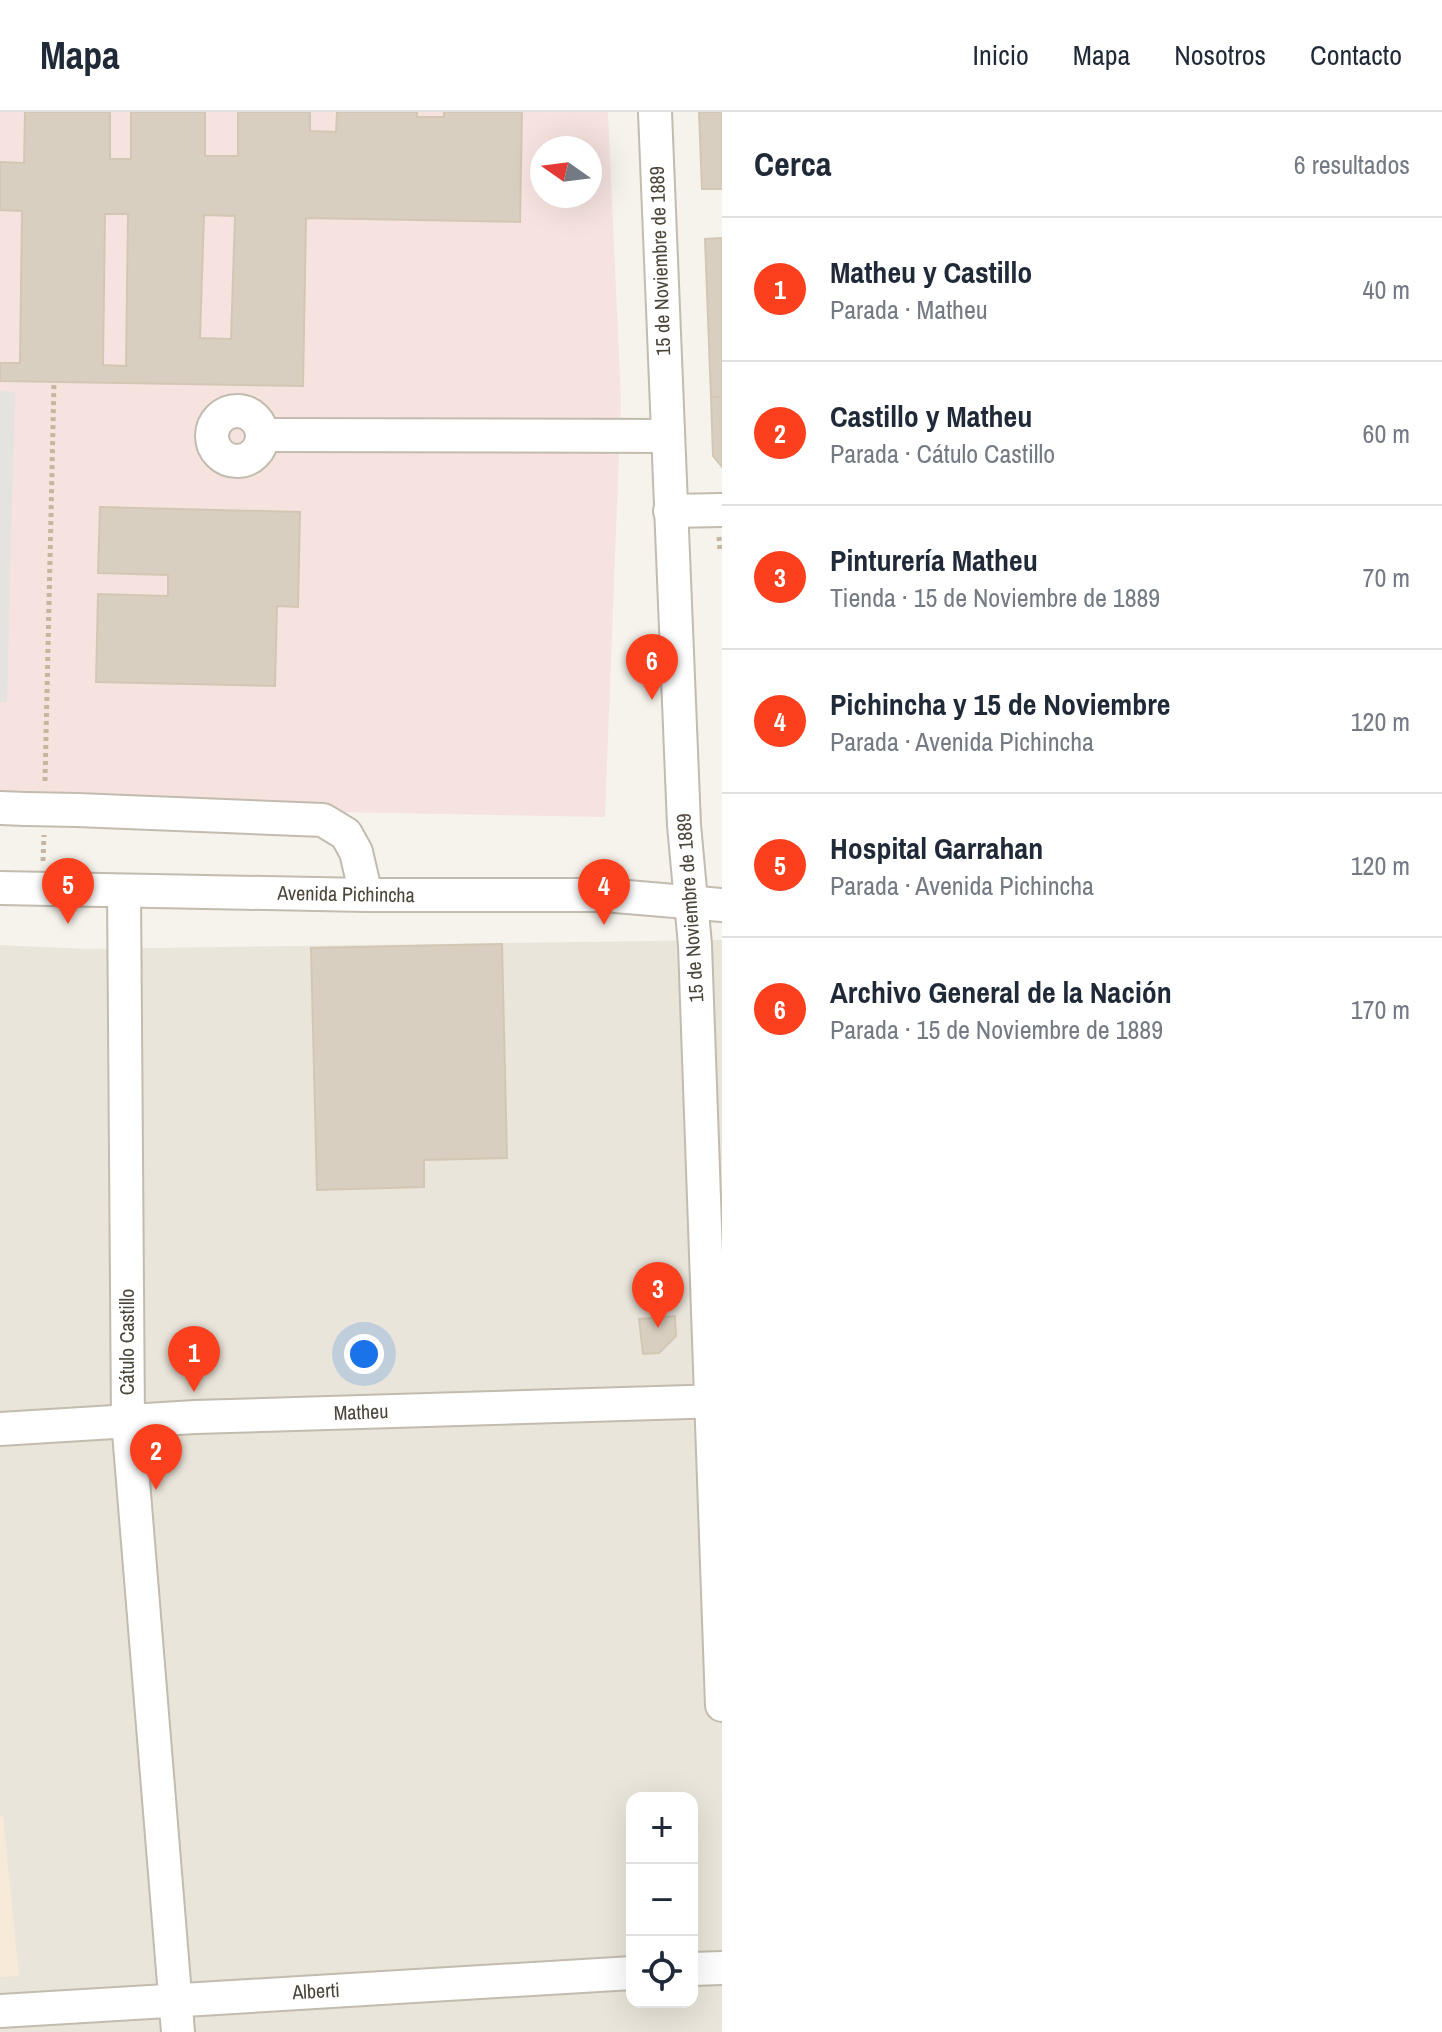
<!DOCTYPE html>
<html lang="es">
<meta charset="utf-8">
<style>
:root{--surface:#fff;--page:#f6f6f7;--text:#1f2937;--muted:#747a83;--line:#e0e1e3;--accent:#fc3f1d}
body{margin:0;font-family:"Archivo Narrow",sans-serif;background:var(--page);color:var(--text)}
.controls{position:absolute;right:24px;bottom:24px;display:grid;overflow:hidden;border-radius:16px;box-shadow:0 8px 32px #0002}
.controls button{width:72px;height:72px;display:grid;place-items:center;padding:0;border:0;border-bottom:2px solid var(--line);background:var(--surface);color:var(--text);font:40px sans-serif}
.compass{position:absolute;left:530px;top:24px;width:72px;height:72px;border-radius:50%;background:var(--surface);box-shadow:0 8px 32px #0002;rotate:284deg}
.you{position:absolute;left:364px;top:1242px;width:28px;height:28px;margin:-20px;border:6px solid #fff;border-radius:50%;background:#1a73e8;box-shadow:0 0 0 12px #1a73e833}
.badge{display:grid;place-items:center;width:52px;height:52px;border-radius:50%;background:var(--accent);color:#fff;font-size:26px;font-weight:700}
.pin{position:absolute;translate:-50% -66px;filter:drop-shadow(0 2px 4px #0008)}
.pin::after{content:'';position:absolute;top:42px;width:28px;height:24px;background:inherit;clip-path:polygon(0 0,100% 0,50% 100%)}
.list{margin:0;padding:0;list-style:none}
h2{display:flex;justify-content:space-between;align-items:center;height:104px;margin:0;padding:0 32px;font-size:34px}
h2 small{font-size:26px;font-weight:400;color:var(--muted)}
.list li{display:grid;grid-template-columns:52px 1fr auto;gap:24px;align-items:center;box-sizing:border-box;height:144px;padding:0 32px;border-top:2px solid var(--line)}
.list b{display:block;font-size:30px;white-space:nowrap}
.list p{margin:0;font-size:26px;white-space:nowrap;color:var(--muted)}
.list em{font-size:26px;font-style:normal;color:var(--muted)}
.icon{flex:none;width:44px;height:44px;fill:none;stroke:currentColor;stroke-width:2;stroke-linecap:round;stroke-linejoin:round}
.map{position:relative;flex:none;width:722px;height:1920px;overflow:hidden}
header{display:flex;align-items:center;gap:48px;box-sizing:border-box;height:112px;padding:0 40px;background:var(--surface);border-bottom:2px solid var(--line)}
header strong{font-size:38px}
nav{display:flex;gap:44px;margin-inline-start:auto;font-size:28px}
main{display:flex}
aside{flex:1;background:var(--surface)}
.map>svg:first-child{display:block}
.residential{fill:#eae5da;fill-rule:evenodd}
.commercial{fill:#f7ead8}
.medical{fill:#f6e3e0;fill-rule:evenodd}
.parking{fill:#e5e3e0}
.building{fill:#d8cfc1;stroke:#d3c7b4;stroke-width:2;fill-rule:evenodd}
.lines{fill:none;stroke-linecap:round;stroke-linejoin:round}
.minor-casing{stroke:#c2bbae;stroke-width:36}
.path{stroke:#c4b79f;stroke-width:5;stroke-dasharray:4 4;stroke-linecap:butt}
.minor{stroke:#fff;stroke-width:32}
.minor-bridge-casing{stroke:#c2bbae;stroke-width:36;stroke-linecap:butt}
.minor-bridge{stroke:#fff;stroke-width:32}
.labels{text-anchor:middle;stroke-width:6;stroke-linejoin:round;paint-order:stroke}
.street-label{font-size:20px;fill:#4b4439;stroke:#fff}
</style>
<header>
<strong>Mapa</strong>
<nav><a>Inicio</a><a>Mapa</a><a>Nosotros</a><a>Contacto</a></nav>
</header>
<main>
<div class="map">
<svg width="722" height="1920" viewBox="0 0 722 1920">
<rect width="100%" height="100%" fill="#f6f3ec"/>
<path class="residential" d="M722 828V1920H0V833L86 837ZM632 1686H692V1890H632Z"/>
<path class="commercial" d="M3 1704 19 1864 0 1865V1705Z"/>
<path class="medical" d="M0 0H608L621 289 605 705 0 694ZM542 36H590V84H542Z"/>
<path class="parking" d="M0 279 15 280 7 590H0Z"/>
<g class="building">
<path d="M25 0H110V47H131V0H205V44H238V0H310V19L336 20 337 0H417V5H444V0H522L520 110 306 106 303 274 0 269V251H20L22 99 0 98V50L24 51ZM105 102H128L126 254 103 253ZM204 103 235 104 231 227 200 226Z"/>
<path d="M699 0H722V77H702Z"/>
<path d="M722 126V285H711L705 127Z"/>
<path d="M711 285H722V355L713 344Z"/>
<path d="M100 395 300 400 298 495 277 494 275 574 96 570 98 482 168 484V463L98 461Z"/>
<path d="M502 832 507 1046 424 1048V1075L317 1078 311 836Z"/>
<path d="M675 1204 676 1224 659 1241 643 1242 639 1207Z"/>
</g>
<g class="lines">
<g class="minor-casing">
<g id="minor">
<path d="M655 0 684 713 695 833 722 1593"/>
<circle cx="237" cy="324" r="25"/>
<path d="M264 323 667 324"/>
<path d="M670 399 722 398"/>
<path d="M0 696 26 697"/>
<path d="M77 698 323 708 346 722 356 740 366 783"/>
<path d="M0 776 366 783H604L722 793"/>
<path d="M124 779 128 1308 178 1920"/>
<path d="M0 1317 195 1305 722 1289"/>
<path d="M692 1857 722 1856"/>
<path d="M0 1899 632 1861"/>
</g>
</g>
<g class="path">
<path d="M719 425 720 440"/>
<path d="M45 669 54 270"/>
<path d="M43 749 44 723"/>
</g>
<use href="#minor" class="minor"/>
<g class="minor-bridge-casing">
<path id="minor-bridge" d="M26 697 77 698"/>
</g>
<use href="#minor-bridge" class="minor-bridge"/>
</g>
<g class="labels">
<g class="street-label">
<text transform="translate(660 149) rotate(-92)" y="7">15 de Noviembre de 1889</text>
<text transform="translate(346 782) rotate(1)" y="7">Avenida Pichincha</text>
<text transform="translate(690 796) rotate(-94)" y="7">15 de Noviembre de 1889</text>
<text transform="translate(127 1230) rotate(-90)" y="7">Cátulo Castillo</text>
<text transform="translate(361 1300) rotate(-2)" y="7">Matheu</text>
<text transform="translate(316 1879) rotate(-3)" y="7">Alberti</text>
</g>
</g>
</svg>
<div class="controls">
<button>+</button>
<button>−</button>
<button><svg class="icon" aria-label="locate" viewBox="0 0 24 24"><circle cx="12" cy="12" r="6"/><path d="M12 2v4M12 18v4M2 12h4M18 12h4"/></svg></button>
</div>
<svg class="compass" viewBox="-18 -18 36 36"><path d="M0-13l5 13h-10z" fill="#e53935"/><path d="M0 13l5-13h-10z" fill="#747a83"/></svg>
<div class="you"></div>
<div class="pin badge" style="left:194px;top:1280px">1</div>
<div class="pin badge" style="left:156px;top:1378px">2</div>
<div class="pin badge" style="left:658px;top:1216px">3</div>
<div class="pin badge" style="left:604px;top:813px">4</div>
<div class="pin badge" style="left:68px;top:812px">5</div>
<div class="pin badge" style="left:652px;top:588px">6</div>
</div>
<aside>
<h2>Cerca<small>6 resultados</small></h2>
<ul class="list">
<li><span class="badge">1</span><div><b>Matheu y Castillo</b><p>Parada · Matheu</p></div><em>40 m</em></li>
<li><span class="badge">2</span><div><b>Castillo y Matheu</b><p>Parada · Cátulo Castillo</p></div><em>60 m</em></li>
<li><span class="badge">3</span><div><b>Pinturería Matheu</b><p>Tienda · 15 de Noviembre de 1889</p></div><em>70 m</em></li>
<li><span class="badge">4</span><div><b>Pichincha y 15 de Noviembre</b><p>Parada · Avenida Pichincha</p></div><em>120 m</em></li>
<li><span class="badge">5</span><div><b>Hospital Garrahan</b><p>Parada · Avenida Pichincha</p></div><em>120 m</em></li>
<li><span class="badge">6</span><div><b>Archivo General de la Nación</b><p>Parada · 15 de Noviembre de 1889</p></div><em>170 m</em></li>
</ul>
</aside>
</main>
